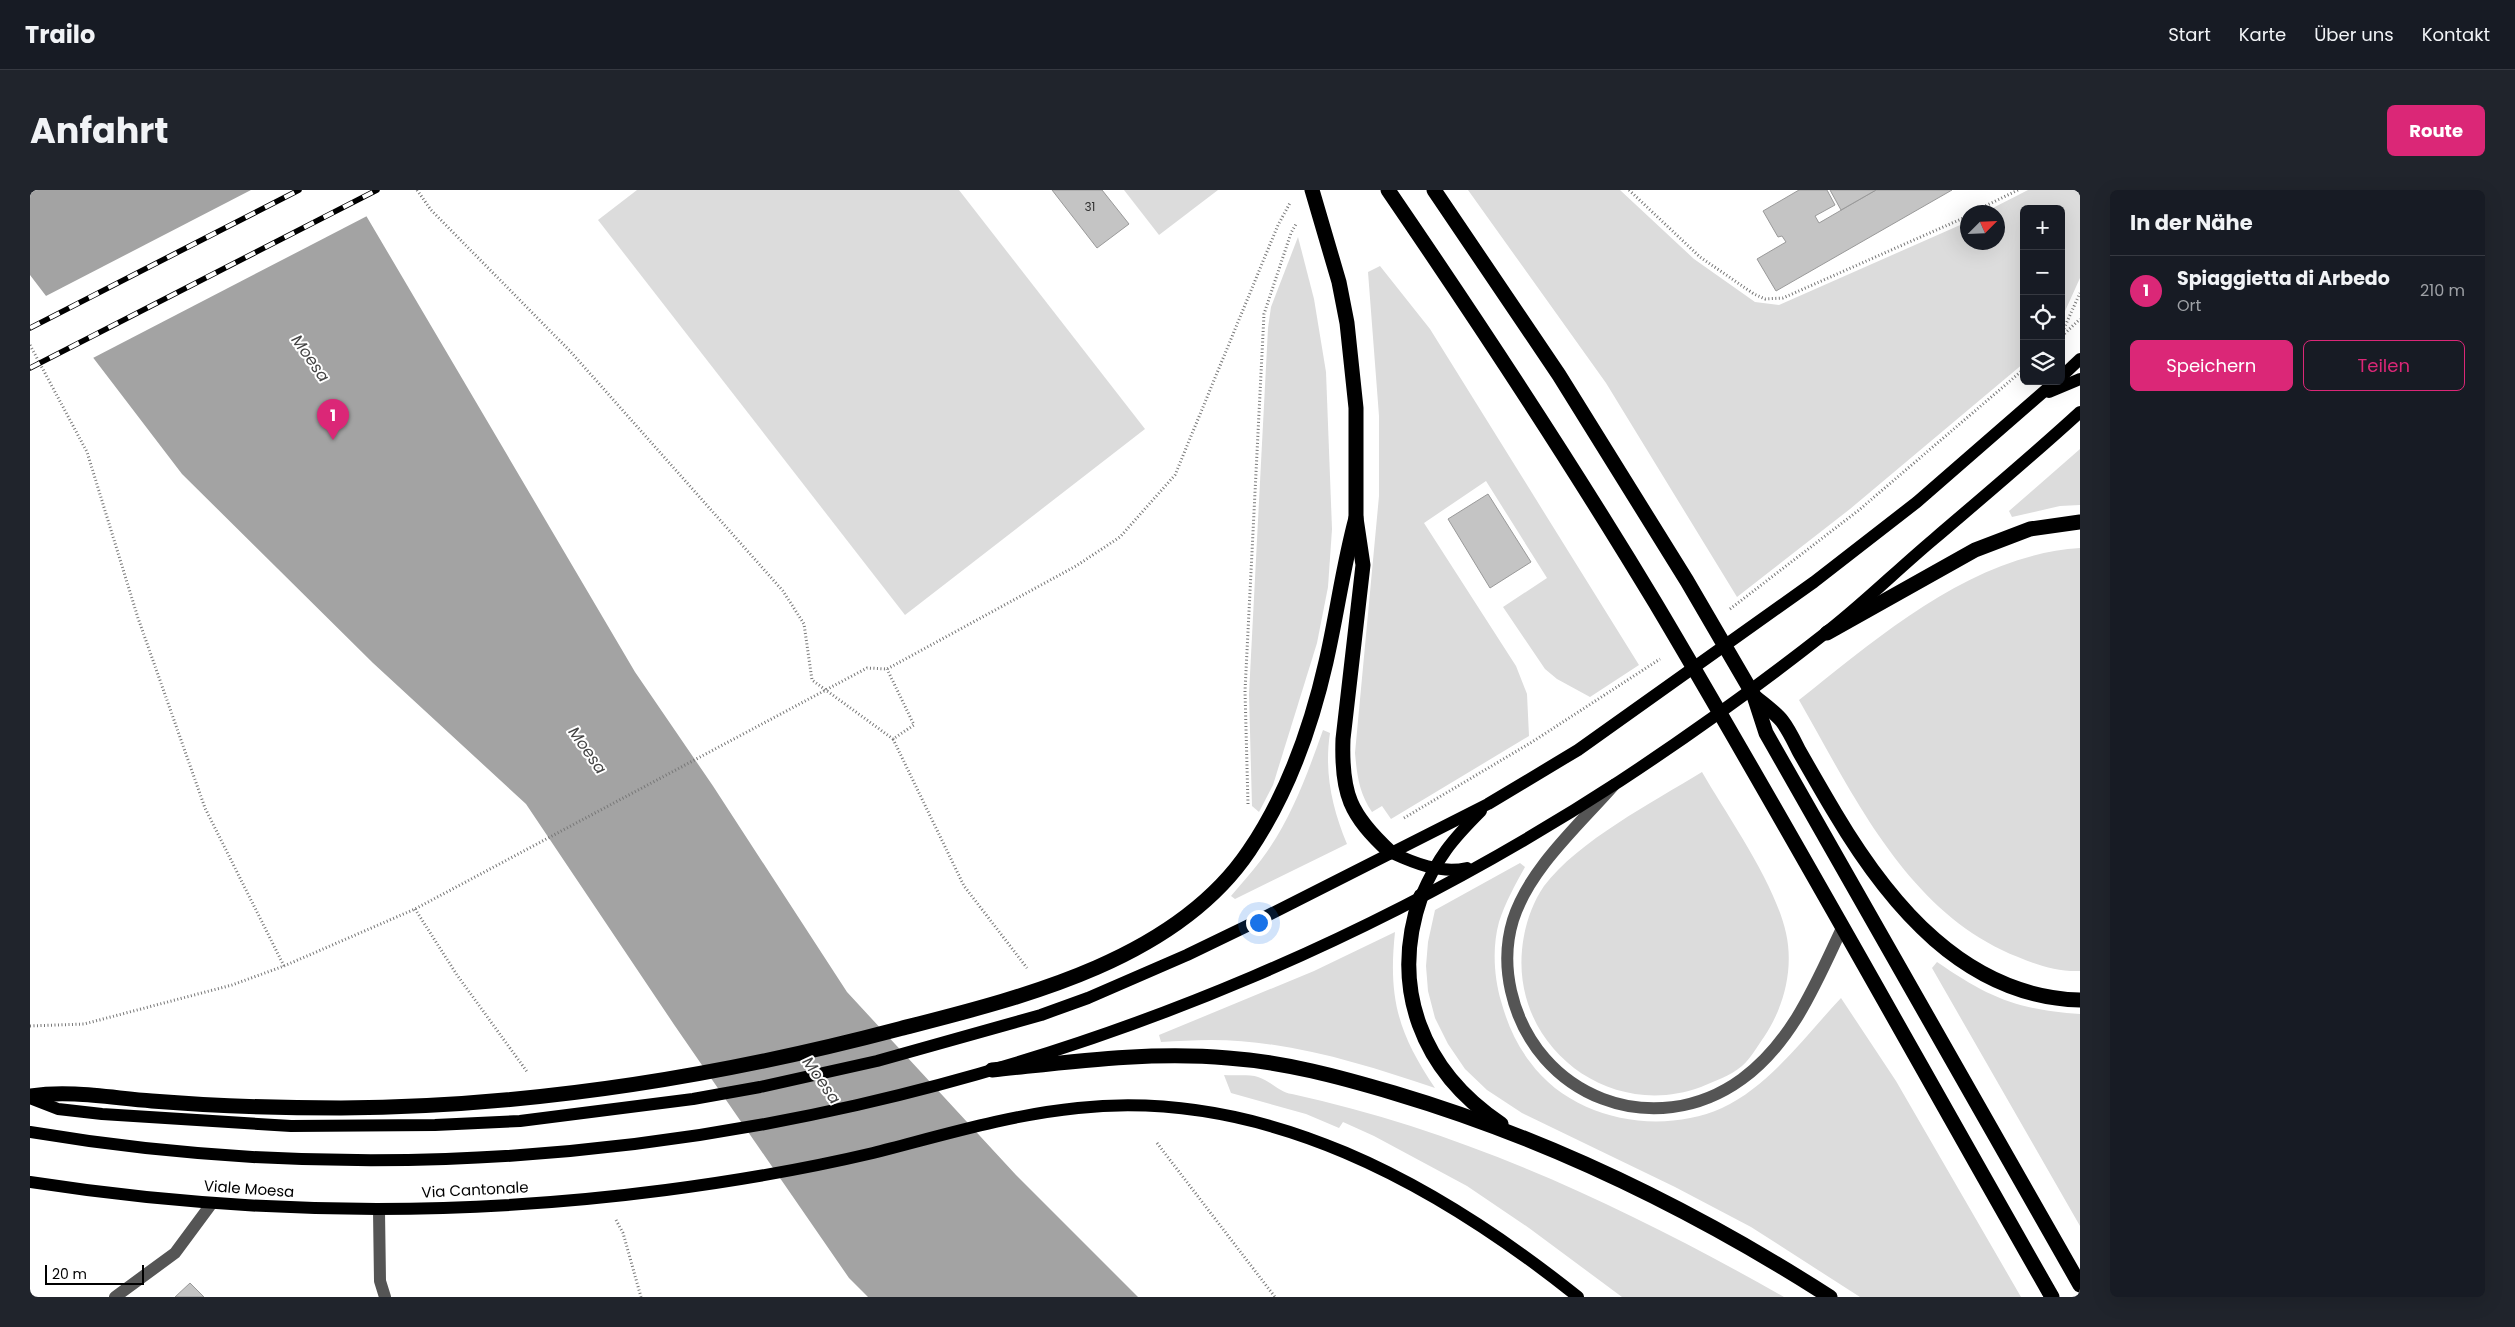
<!DOCTYPE html>
<html lang="de">
<meta charset="utf-8">
<style>
:root{--surface:#171b24;--page:#20242c;--text:#f1f3f6;--muted:#9ea1a6;--line:#363941;--accent:#db2777}
body{margin:0;font-family:Poppins,sans-serif;background:var(--page);color:var(--text)}
.controls{position:absolute;right:15px;top:15px;display:grid;overflow:hidden;border-radius:8px;box-shadow:0 5px 20px #0002}
.controls button{width:45px;height:45px;display:grid;place-items:center;padding:0;border:0;border-bottom:1px solid var(--line);background:var(--surface);color:var(--text);font:25px sans-serif}
.compass{position:absolute;left:1930px;top:15px;width:45px;height:45px;border-radius:50%;background:var(--surface);box-shadow:0 5px 20px #0002;rotate:66deg}
.scale{position:absolute;left:15px;bottom:12px;width:99px;box-sizing:border-box;padding-left:5px;border:2px solid #000;border-top:0;font-size:14px;line-height:18px;white-space:nowrap;color:#000;-webkit-text-stroke:4px #fff;paint-order:stroke}
.you{position:absolute;left:1228px;top:732px;width:18px;height:18px;margin:-12px;border:4px solid #fff;border-radius:50%;background:#1a73e8;box-shadow:0 0 0 8px #1a73e833}
.badge{display:grid;place-items:center;width:32px;height:32px;border-radius:50%;background:var(--accent);color:#fff;font-size:16px;font-weight:700}
.pin{position:absolute;translate:-50% -41px;filter:drop-shadow(0 1px 2px #0008)}
.pin::after{content:'';position:absolute;top:26px;width:18px;height:15px;background:inherit;clip-path:polygon(0 0,100% 0,50% 100%)}
.list{margin:0;padding:0;list-style:none}
h2{display:flex;justify-content:space-between;align-items:center;height:65px;margin:0;padding:0 20px;font-size:21px}
h2 small{font-size:16px;font-weight:400;color:var(--muted)}
.list li{display:grid;grid-template-columns:32px 1fr auto;gap:15px;align-items:center;box-sizing:border-box;height:70px;padding:0 20px;border-top:1px solid var(--line)}
.list b{display:block;font-size:19px;white-space:nowrap}
.list p{margin:0;font-size:16px;white-space:nowrap;color:var(--muted)}
.list em{font-size:16px;font-style:normal;color:var(--muted)}
.actions{display:flex;gap:10px;padding:15px 20px}
.actions a{flex:1;padding:11px 0;border:1px solid var(--accent);border-radius:8px;text-align:center;font-size:18px;color:var(--accent)}
.actions .main{background:var(--accent);color:#fff}
.icon{flex:none;width:28px;height:28px;fill:none;stroke:currentColor;stroke-width:2;stroke-linecap:round;stroke-linejoin:round}
.map{position:relative;flex:none;width:2050px;height:1107px;overflow:hidden;border-radius:8px}
header{display:flex;align-items:center;gap:30px;box-sizing:border-box;height:70px;padding:0 25px;background:var(--surface);border-bottom:1px solid var(--line)}
header strong{font-size:24px}
nav{display:flex;gap:28px;margin-inline-start:auto;font-size:18px}
.intro{display:flex;align-items:center;justify-content:space-between;box-sizing:border-box;height:120px;padding:0 30px}
h1{margin:0;font-size:35px}
.button{padding:12px 22px;border-radius:8px;background:var(--accent);color:#fff;font-size:18px;font-weight:700}
main{display:flex;gap:30px;padding:0 30px}
aside{flex:1;background:var(--surface);border-radius:8px;box-shadow:0 5px 20px #0002}
.map>svg:first-child{display:block}
.green{fill:#dcdcdc}
.water{fill:#a3a3a3}
.pier{fill:#fff}
.building{fill:#c4c4c4;stroke:#999}
.lines{fill:none;stroke-linecap:round;stroke-linejoin:round}
.path{stroke:#777;stroke-width:3;stroke-dasharray:1 2.5;stroke-linecap:butt}
.minor{stroke:#555;stroke-width:12}
.major{stroke:#000;stroke-width:12}
.highway{stroke:#000;stroke-width:15}
.rail-casing{stroke:#000;stroke-width:5.5}
.rail{stroke:#fff;stroke-width:4;stroke-dasharray:11;stroke-linecap:butt}
.labels{text-anchor:middle;stroke-width:4;stroke-linejoin:round;paint-order:stroke}
.number-label{font-size:12px;fill:#313131}
.street-label{font-size:15px;fill:#000;stroke:#fff}
.water-label{font-size:16px;font-style:italic;fill:#444;stroke:#fff}
</style>
<header>
<strong>Trailo</strong>
<nav><a>Start</a><a>Karte</a><a>Über uns</a><a>Kontakt</a></nav>
</header>
<div class="intro"><h1>Anfahrt</h1><a class="button">Route</a></div>
<main>
<div class="map">
<svg width="2050" height="1107" viewBox="0 0 2050 1107">
<rect width="100%" height="100%" fill="#fff"/>
<g class="green">
<path d="M607 0H929L1115 239 875 425 568 30Z"/>
<path d="M1094 0H1188L1129 45Z"/>
<path d="M1438 0H1590L1664 69 1725 112 1749 115 1937 32 1938 52H1968V22H1955L1998 0H2050V88L2031 130V19H1994V173L1820 319 1707 407 1576 193Z"/>
<path d="M1268 47 1284 109 1296 182 1302 339 1298 397 1287 453 1243 595 1229 622 1222 616 1219 504 1238 138 1241 117Z"/>
<path d="M1350 76 1400 139 1609 475 1560 507 1527 489 1515 479 1473 417 1517 388 1456 291 1394 333 1486 476 1497 504 1499 546 1361 629 1352 616 1342 622C1329 603 1327 585 1325 563L1349 306V226L1338 82Z"/>
<path d="M2050 259V315L2030 316 1982 327 1979 321Z"/>
<path d="M2050 358V781C2029 782 2007 775 1988 767 1878 724 1824 606 1769 510 1850 446 1942 365 2050 358Z"/>
<path d="M1293 540 1300 543C1294 582 1302 618 1317 654L1205 709 1201 706C1211 694 1222 682 1231 670 1260 632 1277 585 1293 540Z"/>
<path d="M1672 582C1698 627 1745 693 1756 743 1764 779 1754 817 1734 847 1727 857 1720 869 1712 876 1700 886 1685 891 1671 897 1579 931 1483 857 1492 760 1494 738 1501 715 1514 696 1548 651 1623 612 1672 582Z"/>
<path d="M1490 673 1495 677C1485 695 1475 713 1469 732 1462 757 1464 787 1471 811 1477 833 1486 854 1500 872 1542 930 1629 946 1692 918 1740 896 1776 845 1811 808L1866 891 1991 1107H1830L1721 1037 1645 997 1492 923 1457 900 1435 879 1418 854 1405 828 1398 801 1396 776 1398 752 1405 720Z"/>
<path d="M1365 742C1358 808 1368 843 1405 898 1333 874 1258 850 1181 850 1164 850 1147 851 1131 852L1129 845 1284 781Z"/>
<path d="M1907 772C1958 807 1987 820 2050 824V1036L1902 778Z"/>
<path d="M1194 885C1205 886 1219 884 1228 887 1241 891 1249 902 1262 904 1437 942 1599 1019 1754 1107H1592L1499 1038 1437 996 1344 946 1313 932 1309 938 1276 924 1201 903Z"/>
</g>
<path class="water" d="M0 0H321L605 482 683 596 817 802 986 985 1108 1107H838L819 1088 645 836 496 614 343 473 152 284 0 85Z"/>
<path class="pier" d="M221 0H324L339 25 61 169 14 107Z"/>
<g class="building">
<path d="M1022 0H1072L1099 34 1067 58Z"/>
<path d="M1769 0H1797L1805 15 1785 26 1789 33 1846 0H1922L1746 101 1727 69 1756 52 1752 46 1748 47 1733 21Z"/>
<path d="M1800 0H1846L1811 20Z"/>
<path d="M1458 304 1501 372 1460 398 1418 329Z"/>
<path d="M160 1093 174 1107H145Z"/>
</g>
<g class="lines">
<g class="path">
<path d="M387 0 401 20 540 161 753 401 774 434 782 490 863 549 884 535 857 479"/>
<path d="M1599 0 1670 67 1724 104 1735 109 1753 108 1938 26"/>
<path d="M1943 22 1988 0"/>
<path d="M2031 145 2050 103"/>
<path d="M2032 146 2050 129"/>
<path d="M0 155 57 262 108 428 175 618 254 776"/>
<path d="M1700 419 1829 320 1994 179"/>
<path d="M863 549 934 696 997 778"/>
<path d="M1218 614 1215 501 1234 124 1261 43 1266 34"/>
<path d="M1374 628 1502 552 1630 469"/>
<path d="M385 719 427 785 498 883"/>
<path d="M0 836 54 834 202 795 254 776 385 719 837 478 857 479 1046 376 1090 347 1145 285 1248 35 1260 13"/>
<path d="M1127 953 1245 1107"/>
<path d="M586 1030 593 1043 611 1107"/>
</g>
<g class="minor">
<path d="M1584 595C1549 635 1499 679 1483 730 1476 753 1476 779 1481 801 1505 907 1624 953 1712 889 1763 852 1787 791 1813 736"/>
<path d="M349 1021 350 1091 355 1107"/>
<path d="M85 1107 145 1063 182 1013"/>
</g>
<g class="major">
<path d="M2031 187 2050 169"/>
<path d="M2019 202 2050 189"/>
<path d="M1360 662C1384 673 1410 684 1437 678"/>
<path d="M1391 706C1408 667 1421 651 1451 621"/>
<path d="M0 908 28 919 72 924 261 936 405 935 490 931 663 909 730 897 847 871 1011 825 1058 808 1157 765 1217 736 1458 614 1548 560 1784 392 1887 312 2026 191"/>
<path d="M0 942C552 1035 1124 894 1590 591 1660 545 1728 496 1793 445 1832 415 1867 380 1904 349 1953 307 2002 266 2050 222"/>
<path d="M0 992C213 1025 422 1028 636 1000 705 991 775 979 843 963 910 946 978 925 1048 918 1235 898 1407 994 1548 1107"/>
</g>
<g class="highway">
<path d="M1282 0 1309 92 1317 133 1326 218V328L1333 375 1313 549C1311 604 1320 625 1360 662"/>
<path d="M1358 0C1451 136 1541 273 1626 414 1762 643 1890 876 2022 1107"/>
<path d="M1404 0 1529 185 1657 391 1724 506 1736 543 2050 1095"/>
<path d="M1797 443 1945 360 2000 339 2050 332"/>
<path d="M1724 506C1733 514 1745 522 1752 531 1759 540 1764 551 1769 561 1781 582 1793 603 1805 623 1859 714 1935 807 2050 810"/>
<path d="M1391 706C1359 798 1392 881 1471 934"/>
<path d="M962 880C1041 872 1119 861 1198 868 1255 872 1310 887 1364 903 1519 949 1664 1020 1800 1107"/>
<path d="M0 906C41 900 81 908 122 911 185 916 248 918 311 918 499 917 687 887 869 839 990 808 1145 771 1219 661 1257 605 1281 538 1296 472 1307 424 1313 376 1326 328"/>
</g>
<g class="rail-casing">
<g id="rail">
<path d="M0 138 269 0"/>
<path d="M0 178 347 0"/>
</g>
</g>
<use href="#rail" class="rail"/>
</g>
<g class="labels">
<g class="number-label">
<text x="1060" y="21">31</text>
</g>
<g class="street-label">
<text transform="translate(219 999) rotate(4)" y="5">Viale Moesa</text>
<text transform="translate(445 1000) rotate(-3)" y="5">Via Cantonale</text>
</g>
<g class="water-label">
<text transform="translate(281 168) rotate(55)" y="6">Moesa</text>
<text transform="translate(558 560) rotate(55)" y="6">Moesa</text>
<text transform="translate(792 890) rotate(55)" y="6">Moesa</text>
</g>
</g>
</svg>
<div class="controls">
<button>+</button>
<button>−</button>
<button><svg class="icon" aria-label="locate" viewBox="0 0 24 24"><circle cx="12" cy="12" r="6"/><path d="M12 2v4M12 18v4M2 12h4M18 12h4"/></svg></button>
<button><svg class="icon" aria-label="layers" viewBox="0 0 24 24"><path d="M12 4l9 5-9 5-9-5zM3 14l9 5 9-5"/></svg></button>
</div>
<svg class="compass" viewBox="-18 -18 36 36"><path d="M0-13l5 13h-10z" fill="#e53935"/><path d="M0 13l5-13h-10z" fill="#9ea1a6"/></svg>
<div class="scale">20 m</div>
<div class="you"></div>
<div class="pin badge" style="left:303px;top:250px">1</div>
</div>
<aside>
<h2>In der Nähe<small></small></h2>
<ul class="list">
<li><span class="badge">1</span><div><b>Spiaggietta di Arbedo</b><p>Ort</p></div><em>210 m</em></li>
</ul>
<div class="actions"><a class="main">Speichern</a><a>Teilen</a></div>
</aside>
</main>
